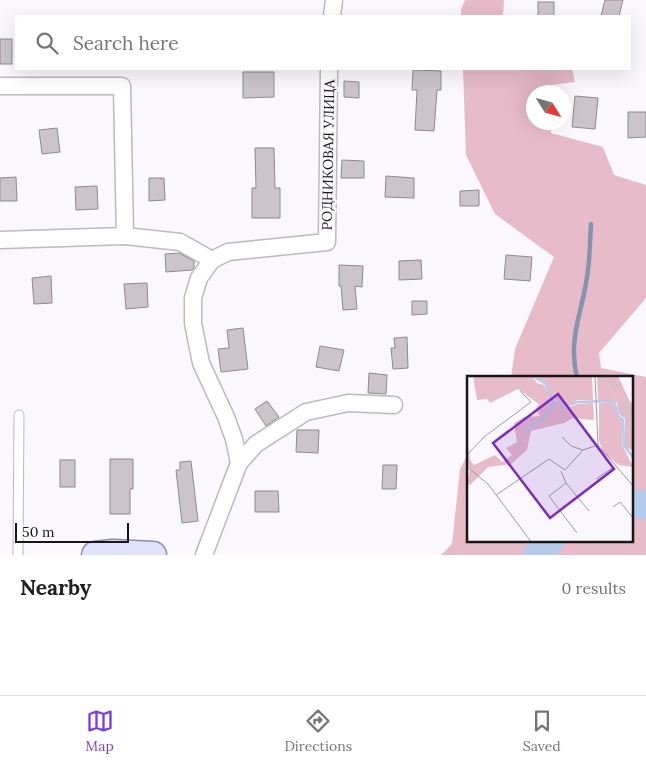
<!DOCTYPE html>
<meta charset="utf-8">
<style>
:root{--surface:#fff;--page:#f2f2f2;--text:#202124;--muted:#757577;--line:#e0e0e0;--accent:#7c3aed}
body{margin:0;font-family:Lora,serif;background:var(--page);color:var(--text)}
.compass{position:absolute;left:526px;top:85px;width:45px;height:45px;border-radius:50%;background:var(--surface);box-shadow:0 5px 20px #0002;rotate:127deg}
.scale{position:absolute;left:15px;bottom:12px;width:114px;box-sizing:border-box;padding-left:5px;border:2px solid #161517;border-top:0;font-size:14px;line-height:18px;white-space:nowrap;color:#161517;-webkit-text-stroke:4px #faf7fd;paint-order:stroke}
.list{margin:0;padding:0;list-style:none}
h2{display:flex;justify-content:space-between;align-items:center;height:65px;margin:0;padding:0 20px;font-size:21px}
h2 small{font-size:16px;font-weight:400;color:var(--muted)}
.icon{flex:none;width:28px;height:28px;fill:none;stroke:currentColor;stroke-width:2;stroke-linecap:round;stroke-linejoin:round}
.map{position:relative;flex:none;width:646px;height:555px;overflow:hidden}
.search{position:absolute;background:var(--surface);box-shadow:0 5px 20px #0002;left:15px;right:15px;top:15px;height:55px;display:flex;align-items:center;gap:12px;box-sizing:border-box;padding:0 18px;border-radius:0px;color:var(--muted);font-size:19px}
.sheet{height:140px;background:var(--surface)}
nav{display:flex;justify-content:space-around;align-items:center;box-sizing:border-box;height:70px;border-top:1px solid var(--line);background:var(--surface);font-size:14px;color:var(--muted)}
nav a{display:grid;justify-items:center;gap:2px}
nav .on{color:var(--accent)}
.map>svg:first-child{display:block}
.forest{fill:#e7bbc9}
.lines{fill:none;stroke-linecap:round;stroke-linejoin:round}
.stream{stroke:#8594ae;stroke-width:4.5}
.river{stroke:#b4cbee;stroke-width:28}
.building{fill:#cbc5ca;stroke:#8f8a8e}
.lane-casing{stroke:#bcb9bf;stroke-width:11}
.street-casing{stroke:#bcb9bf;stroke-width:19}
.primary-casing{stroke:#8c8daa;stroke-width:29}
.lane{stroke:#fff;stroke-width:9}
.street{stroke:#fff;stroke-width:16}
.primary{stroke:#e0e1fb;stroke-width:26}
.labels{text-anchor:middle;stroke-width:4.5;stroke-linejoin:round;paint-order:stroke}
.street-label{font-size:14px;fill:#161517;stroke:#faf7fd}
.inset-river{fill:none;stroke:#b4cbee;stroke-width:2.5}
.inset-road{fill:none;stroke:#9f9da1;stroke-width:1}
.view{fill:#7b2cbf;fill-opacity:0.15;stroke:#7b2cbf;stroke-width:2.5}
.inset-edge{fill:none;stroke:#161517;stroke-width:2.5}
</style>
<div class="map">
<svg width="646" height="555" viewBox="0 0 646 555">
<rect width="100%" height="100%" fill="#faf7fd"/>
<g class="forest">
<path d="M465 0H504L503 16H461V9Z"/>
<path d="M463 69H572L575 82 552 85V92H534V122L551 123V133L603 147 614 175 646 185V298L599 353 601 368 646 377V495L632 494V378L511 377 515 349 554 257 495 214 466 155Z"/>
<path d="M468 454V541H538L531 549 529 555H441L452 544 460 469Z"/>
<path d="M632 513 646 517V555H549L561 541H632Z"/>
</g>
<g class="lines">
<path class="stream" d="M577 378C567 336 584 309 588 270 590 255 590 239 591 224"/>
<g class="river">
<path d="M632 503 646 505"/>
<path d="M537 555 550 541"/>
</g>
</g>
<g class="building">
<path d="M605 0H623L619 16H601Z"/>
<rect x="538" y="2" width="16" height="14"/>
<rect x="0" y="39" width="12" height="25"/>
<path d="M413 70 441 71V90H437L434 131 415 130 417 90H412Z"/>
<path d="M243 72H274V97L243 98Z"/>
<path d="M344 81 359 82V98L344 97Z"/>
<path d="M575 96 598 98 595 129 572 127Z"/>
<path d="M628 112H646V137L628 138Z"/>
<path d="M57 128 60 152 42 154 39 130Z"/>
<path d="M255 148H274L275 188H280V218H252V188H256Z"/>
<path d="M342 160 364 161V178H341Z"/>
<path d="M386 176 414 178V198L385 197Z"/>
<path d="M16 177 17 201H0V178Z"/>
<path d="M149 178H164L165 200 149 201Z"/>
<path d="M97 186 98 209 76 210 75 187Z"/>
<path d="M479 190V206H460V191Z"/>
<path d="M179 253 194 261V268L192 270 166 272 165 254Z"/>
<path d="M506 255 532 257 530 281 504 279Z"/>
<path d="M421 260 422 279 399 280V261Z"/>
<path d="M339 265 363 266 362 287 355 286 357 309 343 310 341 286H339Z"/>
<path d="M51 276 52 303 34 304 32 278Z"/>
<path d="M147 283 148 307 126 309 124 284Z"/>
<path d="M412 301H427V314L412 315Z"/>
<path d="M243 328 248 369 221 372 218 349 229 348 227 330Z"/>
<path d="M407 337 408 368 393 369 391 348H395L394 338Z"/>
<path d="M320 346 344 350 339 371 316 367Z"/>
<path d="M369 373 387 375 386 394 368 393Z"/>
<path d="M267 401 279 417 266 426 255 409Z"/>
<path d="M297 430H319L318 453 296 452Z"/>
<path d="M110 459H133V489H130V514H110Z"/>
<rect x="60" y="460" width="15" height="27"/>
<path d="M191 461 198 521 182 523 176 470H180V462Z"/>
<path d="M383 465H397L396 489H382Z"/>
<path d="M255 491H278L279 512H255Z"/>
</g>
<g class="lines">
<g class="lane-casing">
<path id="lane" d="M18 555 19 415"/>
</g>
<g class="street-casing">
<g id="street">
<path d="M332 16 334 0"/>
<path d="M0 86H122L125 236 180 242 212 260"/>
<path d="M0 240 125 236"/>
<path d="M239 463 256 444 306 412 348 403 394 405"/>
<path d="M204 555 239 463 234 439 226 417 201 363 193 323V298L199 278 212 260 228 252 327 242 329 69"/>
</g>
</g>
<g class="primary-casing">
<path id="primary" d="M95 555 113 553 153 555"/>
</g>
<use href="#lane" class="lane"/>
<use href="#street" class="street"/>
<use href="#primary" class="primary"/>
</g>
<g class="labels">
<g class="street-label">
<text transform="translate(328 155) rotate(-89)" y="5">РОДНИКОВАЯ УЛИЦА</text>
</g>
</g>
<g transform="translate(467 376)">
<rect width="166" height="166" fill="#faf7fd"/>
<path d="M134 0H141L155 8 151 21ZM161 22 166 29V75L158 70V43L152 38 150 27Z" fill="#ddbdc7"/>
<path d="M6 0H65L70 7 77 9 91 30 100 32 110 28 126 27 127 44 106 42 97 47 64 55 60 74 44 88 21 91 3 109 0 107 3 93 0 89V64L3 84 7 89 28 79 35 86 45 79 39 72 50 66 47 47 57 41 73 40 69 32 72 28 51 13 23 27 20 23 10 24ZM68 0H125L126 24H110L100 30 92 28 84 19 80 7ZM130 0H134L151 21 149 15 154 8 140 3 141 0H151L161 22 154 27 131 24ZM141 26 151 32 149 38 155 44V68L166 91 152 89 137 78 132 64V27Z" fill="#e7bbc9"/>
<path class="inset-river" d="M66 0 79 8 86 25 96 31 110 26 141 25 148 28 151 40 156 44 157 69 167 83M57 54 75 43 88 26"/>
<path class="inset-road" d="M128 0 131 69 167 111M95 61 104 70 116 74M0 79 17 61 64 26 53 15M0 91 21 108 65 167M94 95 99 107 82 120 110 157M129 103 147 91M99 107 122 135M29 119 82 83 98 94 116 74 131 69M146 131 153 126 167 143"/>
<path class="view" d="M91 18 147 93 83 142 26 67Z"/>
<rect width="166" height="166" class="inset-edge"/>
</g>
</svg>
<svg class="compass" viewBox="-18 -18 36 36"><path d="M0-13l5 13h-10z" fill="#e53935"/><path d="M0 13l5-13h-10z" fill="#757577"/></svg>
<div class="scale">50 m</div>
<div class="search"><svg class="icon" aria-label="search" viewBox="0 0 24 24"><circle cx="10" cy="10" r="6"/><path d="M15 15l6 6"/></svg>Search here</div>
</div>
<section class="sheet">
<h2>Nearby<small>0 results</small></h2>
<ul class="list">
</ul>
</section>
<nav>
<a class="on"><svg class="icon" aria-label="map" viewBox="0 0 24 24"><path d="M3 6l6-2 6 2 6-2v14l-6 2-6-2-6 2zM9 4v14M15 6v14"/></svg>Map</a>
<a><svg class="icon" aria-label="directions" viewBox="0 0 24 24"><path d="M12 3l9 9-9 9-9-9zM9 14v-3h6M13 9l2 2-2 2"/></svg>Directions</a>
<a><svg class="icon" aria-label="saved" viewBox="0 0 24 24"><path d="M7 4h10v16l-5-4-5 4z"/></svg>Saved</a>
</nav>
